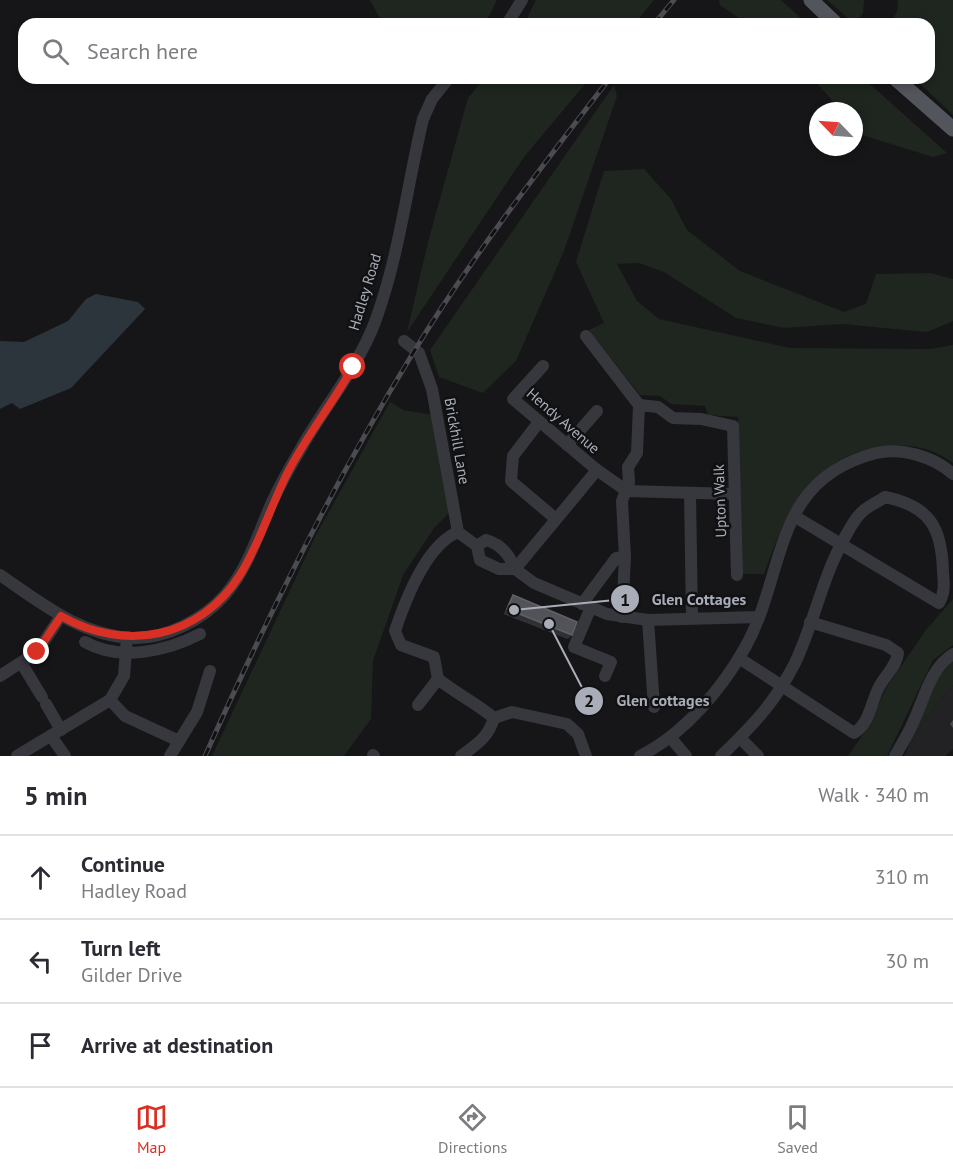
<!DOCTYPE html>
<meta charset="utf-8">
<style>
:root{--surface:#fff;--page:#f2f2f3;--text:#2b2b33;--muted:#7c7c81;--line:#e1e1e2;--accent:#d93025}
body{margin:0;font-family:"PT Sans",sans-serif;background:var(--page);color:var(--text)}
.compass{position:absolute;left:809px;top:102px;width:54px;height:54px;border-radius:50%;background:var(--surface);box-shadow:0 3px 9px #0003;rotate:295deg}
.stop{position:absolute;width:18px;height:18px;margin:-14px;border:4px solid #d93025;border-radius:50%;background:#fff}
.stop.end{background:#d93025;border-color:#fff;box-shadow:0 2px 6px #0008}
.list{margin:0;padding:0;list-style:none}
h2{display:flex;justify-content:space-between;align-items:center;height:78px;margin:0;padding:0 24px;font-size:26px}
h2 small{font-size:20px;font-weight:400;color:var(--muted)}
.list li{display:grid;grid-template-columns:39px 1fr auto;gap:18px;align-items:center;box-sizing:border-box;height:84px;padding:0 24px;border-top:2px solid var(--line)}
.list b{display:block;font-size:22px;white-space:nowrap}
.list p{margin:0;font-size:20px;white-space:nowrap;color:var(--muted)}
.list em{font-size:20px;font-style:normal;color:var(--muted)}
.icon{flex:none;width:33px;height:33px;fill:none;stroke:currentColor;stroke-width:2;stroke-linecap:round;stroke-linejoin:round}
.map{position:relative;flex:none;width:953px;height:756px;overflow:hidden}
.search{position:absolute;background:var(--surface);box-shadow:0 3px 9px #0003;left:18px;right:18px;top:18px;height:66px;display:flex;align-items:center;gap:15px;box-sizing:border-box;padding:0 21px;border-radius:18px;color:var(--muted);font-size:22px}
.sheet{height:330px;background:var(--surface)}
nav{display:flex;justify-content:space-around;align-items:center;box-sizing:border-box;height:84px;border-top:2px solid var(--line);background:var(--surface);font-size:16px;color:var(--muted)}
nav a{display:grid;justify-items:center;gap:3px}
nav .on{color:var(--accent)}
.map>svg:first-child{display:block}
.built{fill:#222225}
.green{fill:#1e261f}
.water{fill:#2c353c}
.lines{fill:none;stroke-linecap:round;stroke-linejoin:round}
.minor{stroke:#37383d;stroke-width:12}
.major{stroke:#53555c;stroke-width:15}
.rail-casing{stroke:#4a4c52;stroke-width:5}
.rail{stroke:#111113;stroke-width:3;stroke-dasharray:9;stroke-linecap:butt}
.wall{fill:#47494d}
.shaded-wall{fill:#2f3033}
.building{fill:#525359;stroke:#5f6168;stroke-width:1.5}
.route{stroke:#d93025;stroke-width:8}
.labels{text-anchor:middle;stroke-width:5;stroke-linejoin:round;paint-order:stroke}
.street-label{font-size:15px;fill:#a8adb8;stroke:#111113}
.leader{fill:none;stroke:#a8adb8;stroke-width:2}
.callout-dot{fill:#a8adb8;stroke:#111113;stroke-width:2}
.mark-label{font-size:18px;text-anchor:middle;font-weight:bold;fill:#111}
.callout-label{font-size:16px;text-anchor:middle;font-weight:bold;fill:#a8adb8;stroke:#111113;stroke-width:5;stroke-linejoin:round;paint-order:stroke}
</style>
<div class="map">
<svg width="953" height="756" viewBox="0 0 953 756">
<rect width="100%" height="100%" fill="#161618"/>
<path class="built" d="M953 685V749L945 756H904L925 718Z"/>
<g class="green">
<path d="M370 0H497L485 24H394L382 22Z"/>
<path d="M536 0H654L634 24H524Z"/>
<path d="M719 0H781L807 24H748L720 5Z"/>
<path d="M827 0H864L863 13 855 24Z"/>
<path d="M898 0H953V115L914 78H929V24H889L897 12Z"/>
<path d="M484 78H590L524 157 407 332 428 242 468 98Z"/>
<path d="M812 78H863L947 153 933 157 865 136 854 124V111H842Z"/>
<path d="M614 85 617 96 564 251 516 361 483 393 439 377 430 350Z"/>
<path d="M644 169 671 199 687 230 740 271 844 312 866 304 876 274 930 273 953 279V321L927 332 842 324 784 328 736 318 664 272 639 263 617 264 637 301 659 319 790 348 931 349 953 345V463C930 446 907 443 880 447 810 458 785 513 764 574H740L738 417 708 415 705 406 671 404 660 396 640 395 589 330 604 323 576 262 604 171Z"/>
<path d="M390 402 403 410 433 415 449 513 434 528 403 575 373 661 371 719 344 756H212L316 535Z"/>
<path d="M953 599V645L933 660 887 756H848L871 723 886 688 926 630Z"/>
<path d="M953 660V685L925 718 905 754 936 681Z"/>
</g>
<path class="water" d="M96 294 138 302 145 309 71 388 20 409 12 403 0 409V341L24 342 68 321 86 299Z"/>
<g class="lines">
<g class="minor">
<path d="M507 24 522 0"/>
<path d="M586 336 639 405 637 453 628 467 629 482 622 501 625 557 622 617"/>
<path d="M404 341 419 353 432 389 458 532 477 546"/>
<path d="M543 366 513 399 597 470 627 491"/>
<path d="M639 405 658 407 673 418 701 419 733 426 737 575"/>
<path d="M539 422 513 456 511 481 556 519"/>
<path d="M567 445 597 411"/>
<path d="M627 491 734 494"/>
<path d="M690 494 692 617"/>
<path d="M458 532C426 545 405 601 395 631L401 645 434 657 438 679C457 694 476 703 494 718"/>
<path d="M515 569C510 556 501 544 486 540L477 546 480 560 499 569H515L534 583 607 614 648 620 759 617"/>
<path d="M515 569 597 470"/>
<path d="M0 575C41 603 81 636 133 638 166 639 204 619 225 595 248 568 258 534 272 502 280 485 290 467 300 450 324 407 357 369 375 322 399 257 407 186 423 119L432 99 449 78"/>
<path d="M582 604 616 558 625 557"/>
<path d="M591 607 574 647 611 662 605 676"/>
<path d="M648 620 654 707"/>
<path d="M85 642C120 662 167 651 200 634"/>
<path d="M739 658 854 733C870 723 871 702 879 687 885 675 897 666 898 653L886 645 810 622"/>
<path d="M22 664 42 697"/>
<path d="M0 676 37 652 61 616"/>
<path d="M110 700 125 716 179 741"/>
<path d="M46 704 61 730"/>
<path d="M418 705 438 679"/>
<path d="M51 736 65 756"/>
<path d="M670 737 686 756"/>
<path d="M740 738 758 756"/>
<path d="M373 755 374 756"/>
<path d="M17 756 110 700 124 676 127 637"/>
<path d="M170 756 197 712 210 671"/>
<path d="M461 756C477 744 488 738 494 718L512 712 567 724 578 734 586 756"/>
<path d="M640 756C684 734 722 689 746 646 787 571 771 480 876 453 902 447 934 457 953 474"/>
<path d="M721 756C753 725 774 704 795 663 814 623 822 578 844 539 849 530 854 519 862 512 868 506 878 502 885 497 930 506 942 528 943 572 944 584 945 593 939 603L794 516"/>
<path d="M895 756C902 744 910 731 915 718 925 696 931 668 953 654"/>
</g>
<g class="major">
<path d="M811 0 836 24"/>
<path d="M895 78 953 129"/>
</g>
<g class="rail-casing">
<g id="rail">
<path d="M654 24 674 0"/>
<path d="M205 756C266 619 332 486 410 358 469 260 540 169 610 78"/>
</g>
</g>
<use href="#rail" class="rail"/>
</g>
<g class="wall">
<path d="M513 595 568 639 504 614 510 600Z"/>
<path d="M953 720V728L950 724Z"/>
</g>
<path class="shaded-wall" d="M507 609 572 635 568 639 504 614Z"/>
<path class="building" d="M513 595 577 622 572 635 507 609Z"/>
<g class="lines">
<path class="route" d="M37 652 61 616C125 653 200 638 240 575 260 543 271 505 288 472 307 435 333 403 353 367"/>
</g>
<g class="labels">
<g class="street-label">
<text transform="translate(365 292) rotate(-73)" y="5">Hadley Road</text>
<text transform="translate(563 421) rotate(41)" y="5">Hendy Avenue</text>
<text transform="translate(457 441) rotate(80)" y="5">Brickhill Lane</text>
<text transform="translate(720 501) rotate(-92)" y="5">Upton Walk</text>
</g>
</g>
<path class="leader" d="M514 610L625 599M549 624L589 701"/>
<g class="callout-dot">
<circle cx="514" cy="610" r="6"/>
<circle cx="549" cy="624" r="6"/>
<circle cx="625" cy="599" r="15"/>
<circle cx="589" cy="701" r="15"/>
</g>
<g class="mark-label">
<text x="625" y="606">1</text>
<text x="589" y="707">2</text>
</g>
<g class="callout-label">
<text x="699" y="605">Glen Cottages</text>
<text x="663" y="706">Glen cottages</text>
</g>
</svg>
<svg class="compass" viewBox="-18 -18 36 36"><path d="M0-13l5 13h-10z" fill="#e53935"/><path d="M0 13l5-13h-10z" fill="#7c7c81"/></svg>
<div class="stop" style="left:353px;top:367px"></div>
<div class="stop end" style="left:37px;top:652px"></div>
<div class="search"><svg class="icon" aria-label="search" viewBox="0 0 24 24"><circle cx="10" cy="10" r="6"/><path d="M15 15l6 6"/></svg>Search here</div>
</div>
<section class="sheet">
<h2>5 min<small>Walk · 340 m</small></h2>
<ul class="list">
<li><svg class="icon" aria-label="ahead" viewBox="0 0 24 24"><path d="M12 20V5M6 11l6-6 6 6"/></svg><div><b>Continue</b><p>Hadley Road</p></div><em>310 m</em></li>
<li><svg class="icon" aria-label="left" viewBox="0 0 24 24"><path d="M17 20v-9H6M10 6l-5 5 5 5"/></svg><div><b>Turn left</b><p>Gilder Drive</p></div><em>30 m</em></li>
<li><svg class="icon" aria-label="arrive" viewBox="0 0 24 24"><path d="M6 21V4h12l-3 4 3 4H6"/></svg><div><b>Arrive at destination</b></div></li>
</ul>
</section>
<nav>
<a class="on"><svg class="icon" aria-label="map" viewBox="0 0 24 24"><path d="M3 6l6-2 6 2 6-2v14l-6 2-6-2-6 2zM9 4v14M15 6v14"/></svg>Map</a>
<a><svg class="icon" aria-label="directions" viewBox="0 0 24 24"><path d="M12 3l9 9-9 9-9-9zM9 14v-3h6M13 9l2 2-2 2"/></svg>Directions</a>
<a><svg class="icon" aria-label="saved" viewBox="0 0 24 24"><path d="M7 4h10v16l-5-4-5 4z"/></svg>Saved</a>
</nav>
